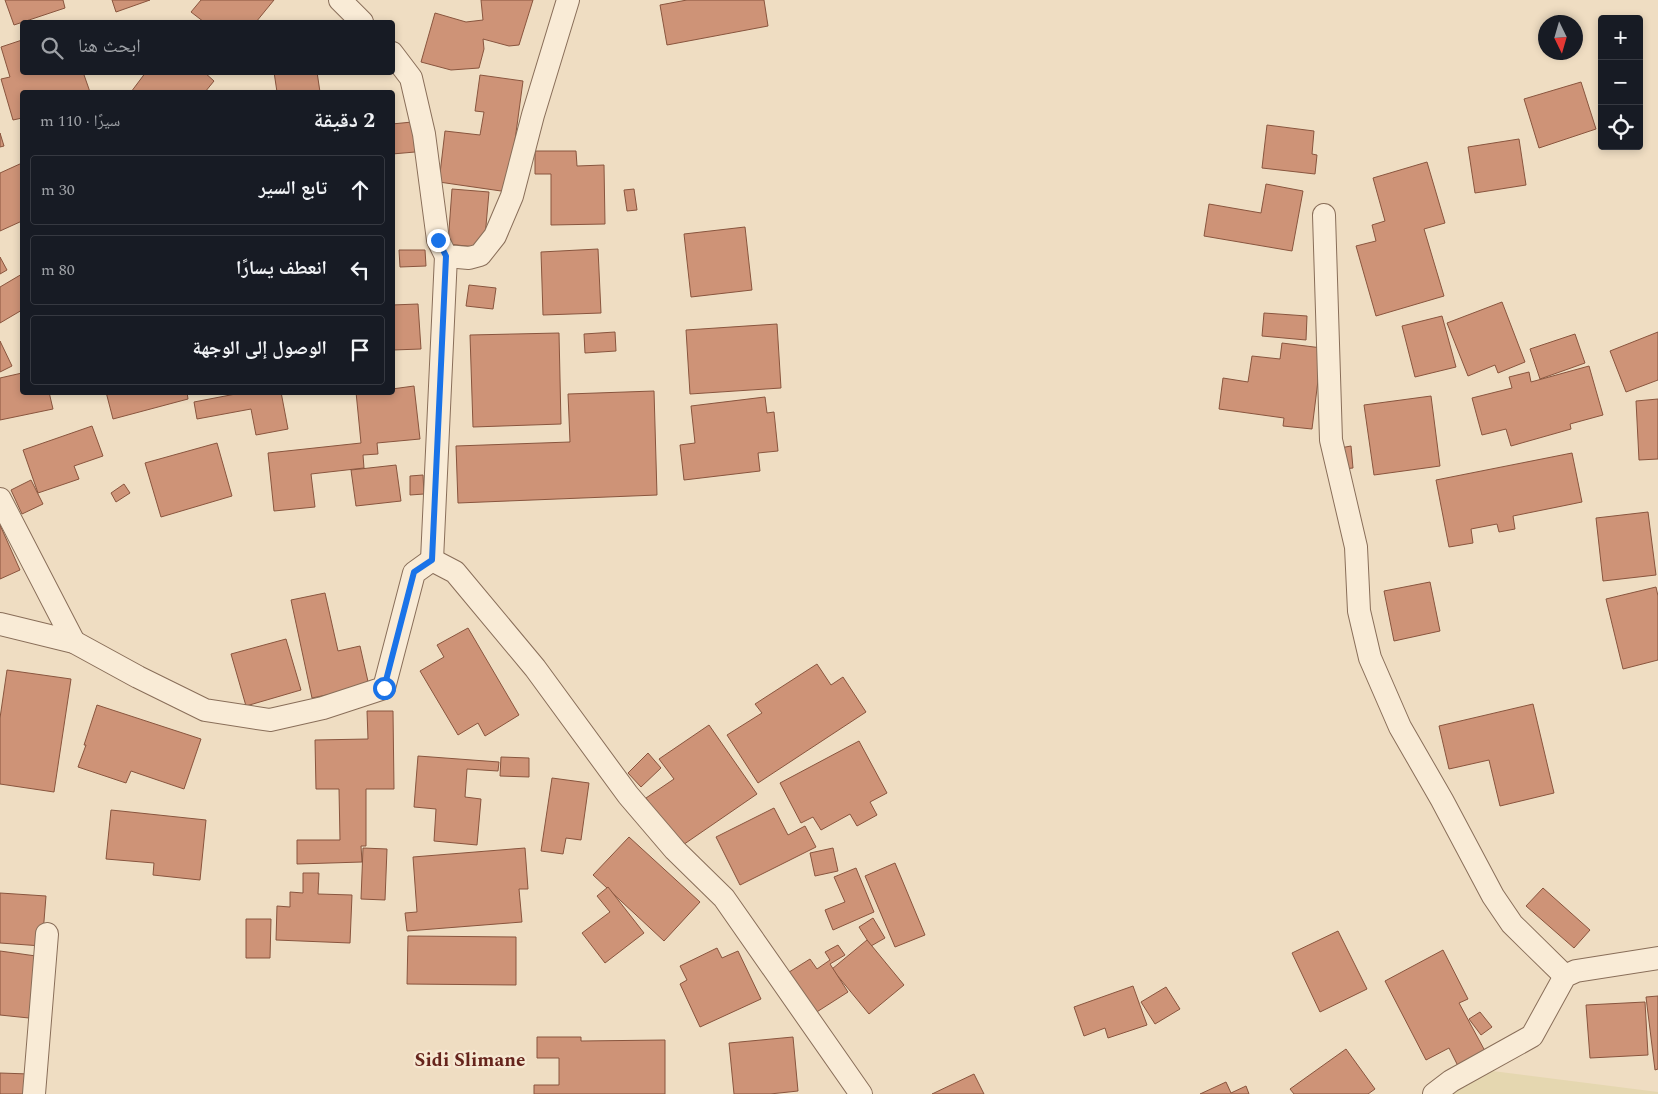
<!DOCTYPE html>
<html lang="ar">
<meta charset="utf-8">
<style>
:root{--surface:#171b24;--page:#242831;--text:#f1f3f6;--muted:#9ea1a6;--line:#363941}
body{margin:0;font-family:Spectral,"Noto Naskh Arabic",serif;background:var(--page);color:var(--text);direction:rtl}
.controls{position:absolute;right:15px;top:15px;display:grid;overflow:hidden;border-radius:5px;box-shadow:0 2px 8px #0003}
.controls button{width:45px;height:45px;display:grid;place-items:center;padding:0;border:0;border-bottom:1px solid var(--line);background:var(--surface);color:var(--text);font:25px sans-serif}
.compass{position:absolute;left:1538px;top:15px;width:45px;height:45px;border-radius:50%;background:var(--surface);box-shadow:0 2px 8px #0003;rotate:175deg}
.stop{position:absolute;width:15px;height:15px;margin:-11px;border:4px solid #1a73e8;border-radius:50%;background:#fff}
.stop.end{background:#1a73e8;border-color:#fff;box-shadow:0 1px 5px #0008}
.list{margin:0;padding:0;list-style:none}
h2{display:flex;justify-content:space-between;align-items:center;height:65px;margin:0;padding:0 20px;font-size:21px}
h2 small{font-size:16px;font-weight:400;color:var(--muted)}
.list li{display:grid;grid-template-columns:32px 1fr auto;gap:15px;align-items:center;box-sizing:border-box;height:70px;margin:0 10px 10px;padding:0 10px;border:1px solid var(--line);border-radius:5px}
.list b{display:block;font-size:19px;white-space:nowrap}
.list em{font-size:16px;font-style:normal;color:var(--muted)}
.icon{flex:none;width:28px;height:28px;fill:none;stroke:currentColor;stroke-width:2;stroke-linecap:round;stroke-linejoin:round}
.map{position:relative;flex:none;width:1658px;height:1094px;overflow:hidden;direction:ltr}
.search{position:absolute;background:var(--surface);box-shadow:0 2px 8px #0003;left:20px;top:20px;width:375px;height:55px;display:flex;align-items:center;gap:12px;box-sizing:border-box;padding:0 18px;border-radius:5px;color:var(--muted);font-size:19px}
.panel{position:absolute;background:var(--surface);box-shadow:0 2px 8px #0003;left:20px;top:90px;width:375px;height:305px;border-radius:5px;direction:rtl}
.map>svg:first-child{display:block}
.farmland{fill:#e5d7b0}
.building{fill:#ce9377;stroke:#89553e}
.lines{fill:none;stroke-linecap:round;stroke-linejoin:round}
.minor-casing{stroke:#896e59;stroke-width:24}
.minor{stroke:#f9ebd6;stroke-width:22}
.route{stroke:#1a73e8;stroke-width:6}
.labels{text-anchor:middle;stroke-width:4.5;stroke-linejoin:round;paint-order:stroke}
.quarter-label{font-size:19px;font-weight:bold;fill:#66241c;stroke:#f6e8d2}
</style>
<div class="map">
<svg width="1658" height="1094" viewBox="0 0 1658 1094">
<rect width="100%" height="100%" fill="#efddc2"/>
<path class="farmland" d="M1469 1068 1658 1092V1094H1435Z"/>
<g class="building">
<path d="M5 0H63L65 8 14 25Z"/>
<path d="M112 0H150L116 12Z"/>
<path d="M201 0H274L256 22H204L191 12Z"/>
<path d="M481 0H533L519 45 509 46 483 39 484 49 479 68 451 70 421 62 435 13 466 22 483 20Z"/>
<path d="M687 0H764L768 26 667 45 660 5Z"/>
<path d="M22 40V72H83L90 92H22V118L13 120 1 79 10 77 1 47Z"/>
<path d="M146 72H204L214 81 205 92H131Z"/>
<path d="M274 72H317L320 92H277Z"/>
<path d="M480 75 523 81 508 192 439 182 445 131 480 135 484 112 475 111Z"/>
<path d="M1581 82 1596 129 1539 148 1524 99Z"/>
<path d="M412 122 415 152 392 154V124Z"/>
<path d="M1267 125 1314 131 1312 154 1317 155 1315 174 1262 168Z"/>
<path d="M0 133 4 146 0 147Z"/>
<path d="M1519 139 1526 185 1475 193 1468 147Z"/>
<path d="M535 151H576L577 166 604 165 605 224 551 225V174H535Z"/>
<path d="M1427 162 1445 223 1424 229 1444 296 1376 316 1356 246 1376 241 1372 225 1385 221 1373 178Z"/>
<path d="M22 163V221L0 231V173Z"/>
<path d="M1266 184 1303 191 1292 251 1204 236 1209 204 1261 213Z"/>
<path d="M452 189 489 192 484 248 448 244Z"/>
<path d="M634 189 637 210 627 211 624 190Z"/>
<path d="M745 227 752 290 691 297 684 234Z"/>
<path d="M598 249 601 313 543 315 541 252Z"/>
<path d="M399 250H425L426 266 400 267Z"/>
<path d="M0 257 7 270 0 274Z"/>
<path d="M22 274V310L0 323V287Z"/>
<path d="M469 285 496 288 493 309 466 306Z"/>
<path d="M1502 302 1525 362 1498 373 1495 365 1468 376 1447 323Z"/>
<path d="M418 304 421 349 393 350 392 305Z"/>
<path d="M1264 313 1307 316 1306 340 1262 336Z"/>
<path d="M1442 316 1456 367 1415 377 1402 326Z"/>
<path d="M777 324 781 388 690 394 686 330Z"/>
<path d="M615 332 616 351 585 353 584 334Z"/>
<path d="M1658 332V380L1626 392 1610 351Z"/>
<path d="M559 333 561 424 473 427 470 335Z"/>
<path d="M1575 334 1585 363 1540 379 1530 349Z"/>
<path d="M0 341 12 366 0 372Z"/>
<path d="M1282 343 1322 348 1312 429 1283 426 1284 418 1219 409 1223 378 1248 382 1252 356 1280 359Z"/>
<path d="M1589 366 1603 415 1570 424 1571 429 1511 446 1506 429 1482 435 1472 398 1512 388 1509 377 1529 372 1531 382Z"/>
<path d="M22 373V392H49L53 409 0 420V378Z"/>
<path d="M414 386 420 439 377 443 378 454 363 455 364 468 311 474 315 507 274 511 268 453 361 443 356 392H392V389Z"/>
<path d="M654 391 657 495 458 503 456 446 570 442 568 394Z"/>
<path d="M106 392H187L188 399 113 419Z"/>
<path d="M246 392H281L288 429 256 435 251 409 197 419 194 402Z"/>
<path d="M1431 396 1440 466 1374 475 1364 405Z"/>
<path d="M765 397 767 413 774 412 778 451 758 453 760 471 684 480 680 445 695 443 691 406Z"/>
<path d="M1658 399V459L1639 460 1636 401Z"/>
<path d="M92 426 103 456 74 466 79 479 38 493 23 450Z"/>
<path d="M217 443 232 496 161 517 145 463Z"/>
<path d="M1351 446 1353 468 1343 469 1340 448Z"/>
<path d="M1572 453 1582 502 1513 516 1515 529 1499 532 1497 524 1471 529 1473 543 1449 547 1436 480Z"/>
<path d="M396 465 401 501 356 506 351 470Z"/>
<path d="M423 475 424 494 410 495V476Z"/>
<path d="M31 480 43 504 22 514 11 490Z"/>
<path d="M124 484 130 493 116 502 111 493Z"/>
<path d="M1648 512 1656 575 1603 581 1596 518Z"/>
<path d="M0 525 20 570 0 579Z"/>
<path d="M1430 582 1440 631 1394 641 1384 591Z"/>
<path d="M1656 587 1658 596V660L1623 669 1606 599Z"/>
<path d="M325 593 338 651 360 646 369 686 312 698 291 600Z"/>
<path d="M468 628 519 715 485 736 478 723 458 735 420 671 444 657 437 645Z"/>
<path d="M286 639 301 690 246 706 231 654Z"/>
<path d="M817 664 831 685 843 677 866 712 758 783 727 735 762 713 755 704Z"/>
<path d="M7 670 71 679 54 792 0 784V718Z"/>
<path d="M1533 704 1554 793 1500 806 1489 760 1449 769 1439 726Z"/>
<path d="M97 705 201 739 184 789 131 771 126 783 78 767 86 745H84Z"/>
<path d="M367 711H393L394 789H366V846H361L362 862 297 864V840H340L339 789H316L315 740 368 739Z"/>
<path d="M709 725 757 794 680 847 646 798 674 779 659 759Z"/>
<path d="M859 741 887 793 870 802 877 815 857 826 850 814 821 830 813 817 801 823 780 783Z"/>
<path d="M648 753 661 768 641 787 628 773Z"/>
<path d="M418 756 499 762 498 771 467 769 465 797 481 799 477 845 434 841 436 809 414 807Z"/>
<path d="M501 757 529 758V777L500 776Z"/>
<path d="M552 778 589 783 581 840 566 838 563 854 541 851Z"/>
<path d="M774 808 788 835 805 826 816 847 740 885 716 837Z"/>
<path d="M111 810 206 820 200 880 153 875 154 863 106 859Z"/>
<path d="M629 837 700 902 664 941 593 875Z"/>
<path d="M363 848 387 849 385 900 361 899Z"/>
<path d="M525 848 528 889H519L522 922 407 931 405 913 417 912 413 857Z"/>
<path d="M833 848 838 871 815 876 810 853Z"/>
<path d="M895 863 925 935 895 947 865 876Z"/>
<path d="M856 868 874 912 833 930 825 910 845 902 834 877Z"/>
<path d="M303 873H319L318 894 352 895 350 943 276 940 277 906 290 907V892L303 893Z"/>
<path d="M608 887 644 933 605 963 582 933 610 912 597 896Z"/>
<path d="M1543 888 1590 930 1574 948 1526 906Z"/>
<path d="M0 893 46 896 42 946 0 943Z"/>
<path d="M873 918 885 938 871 946 859 927Z"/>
<path d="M246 919H271L270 958H246Z"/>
<path d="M1338 931 1367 989 1320 1012 1292 953Z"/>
<path d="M408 936 516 937V985L407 984Z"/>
<path d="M867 940 904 985 869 1014 832 969Z"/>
<path d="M838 945 845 955 830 964 848 992 812 1015 786 974 810 959 817 969 830 960 825 952Z"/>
<path d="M717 948 722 958 738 951 761 999 700 1027 680 984 687 980 680 966Z"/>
<path d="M1443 950 1468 999 1459 1003 1485 1051 1458 1066 1449 1048 1426 1060 1385 981Z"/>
<path d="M0 951 36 956 29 1018 0 1015Z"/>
<path d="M1133 986 1147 1025 1108 1038 1105 1028 1084 1036 1074 1007Z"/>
<path d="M1166 987 1180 1009 1155 1024 1141 1002Z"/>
<path d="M1658 996V1069L1655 1070 1646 997Z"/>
<path d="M1645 1002 1648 1055 1590 1058 1586 1005Z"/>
<path d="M1480 1012 1492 1027 1481 1035 1469 1019Z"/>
<path d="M537 1037H581V1041L665 1040V1094H534V1085H559V1058H537Z"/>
<path d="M793 1037 798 1091 770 1094H734L729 1043Z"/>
<path d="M1346 1049 1375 1089 1368 1094H1294L1290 1089Z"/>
<path d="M0 1073 29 1074 28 1094H0Z"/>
<path d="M974 1074 984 1094H932Z"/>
<path d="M1226 1082 1231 1093 1246 1086 1249 1094H1200Z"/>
</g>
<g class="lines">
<g class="minor-casing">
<g id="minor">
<path d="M340 0 362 22"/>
<path d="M392 53 411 78 424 134 438 240 446 256 469 258 480 255 495 236 512 196 533 115 568 0"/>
<path d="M1324 215 1331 440 1356 547 1359 611 1370 658 1400 727 1442 800 1493 896 1512 924 1565 976"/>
<path d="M0 499 74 642"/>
<path d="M432 560 446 256"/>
<path d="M0 624 74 642 138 677 205 710 270 720 323 708 384 688 414 573 432 560 455 572 535 668 628 795 675 850 724 898 861 1094"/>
<path d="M34 1094 47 934"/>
<path d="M1434 1094 1451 1081 1532 1036 1565 976 1576 971 1658 958"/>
</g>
</g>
<use href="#minor" class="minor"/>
</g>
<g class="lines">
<path class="route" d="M384 688 414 572 432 560 446 256 438 240"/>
</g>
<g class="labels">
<g class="quarter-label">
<text x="470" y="1066">Sidi Slimane</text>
</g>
</g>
</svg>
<div class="controls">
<button>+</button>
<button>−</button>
<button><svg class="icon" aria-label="locate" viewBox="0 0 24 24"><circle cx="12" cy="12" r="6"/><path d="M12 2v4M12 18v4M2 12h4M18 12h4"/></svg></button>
</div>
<svg class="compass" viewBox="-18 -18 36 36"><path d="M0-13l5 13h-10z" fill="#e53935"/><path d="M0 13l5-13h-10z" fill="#9ea1a6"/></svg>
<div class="stop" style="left:384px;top:688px"></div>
<div class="stop end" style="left:438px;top:240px"></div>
<div class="search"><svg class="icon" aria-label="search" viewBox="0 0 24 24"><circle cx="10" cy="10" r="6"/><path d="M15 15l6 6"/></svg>ابحث هنا</div>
<section class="panel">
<h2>2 دقيقة<small>سيرًا · 110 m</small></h2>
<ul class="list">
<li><svg class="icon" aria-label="ahead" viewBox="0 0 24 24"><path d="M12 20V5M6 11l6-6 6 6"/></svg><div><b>تابع السير</b></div><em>30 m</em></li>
<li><svg class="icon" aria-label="left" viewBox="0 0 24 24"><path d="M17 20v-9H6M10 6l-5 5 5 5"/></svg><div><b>انعطف يسارًا</b></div><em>80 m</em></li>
<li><svg class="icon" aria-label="arrive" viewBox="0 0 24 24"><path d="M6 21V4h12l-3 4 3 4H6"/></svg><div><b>الوصول إلى الوجهة</b></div></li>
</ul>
</section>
</div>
